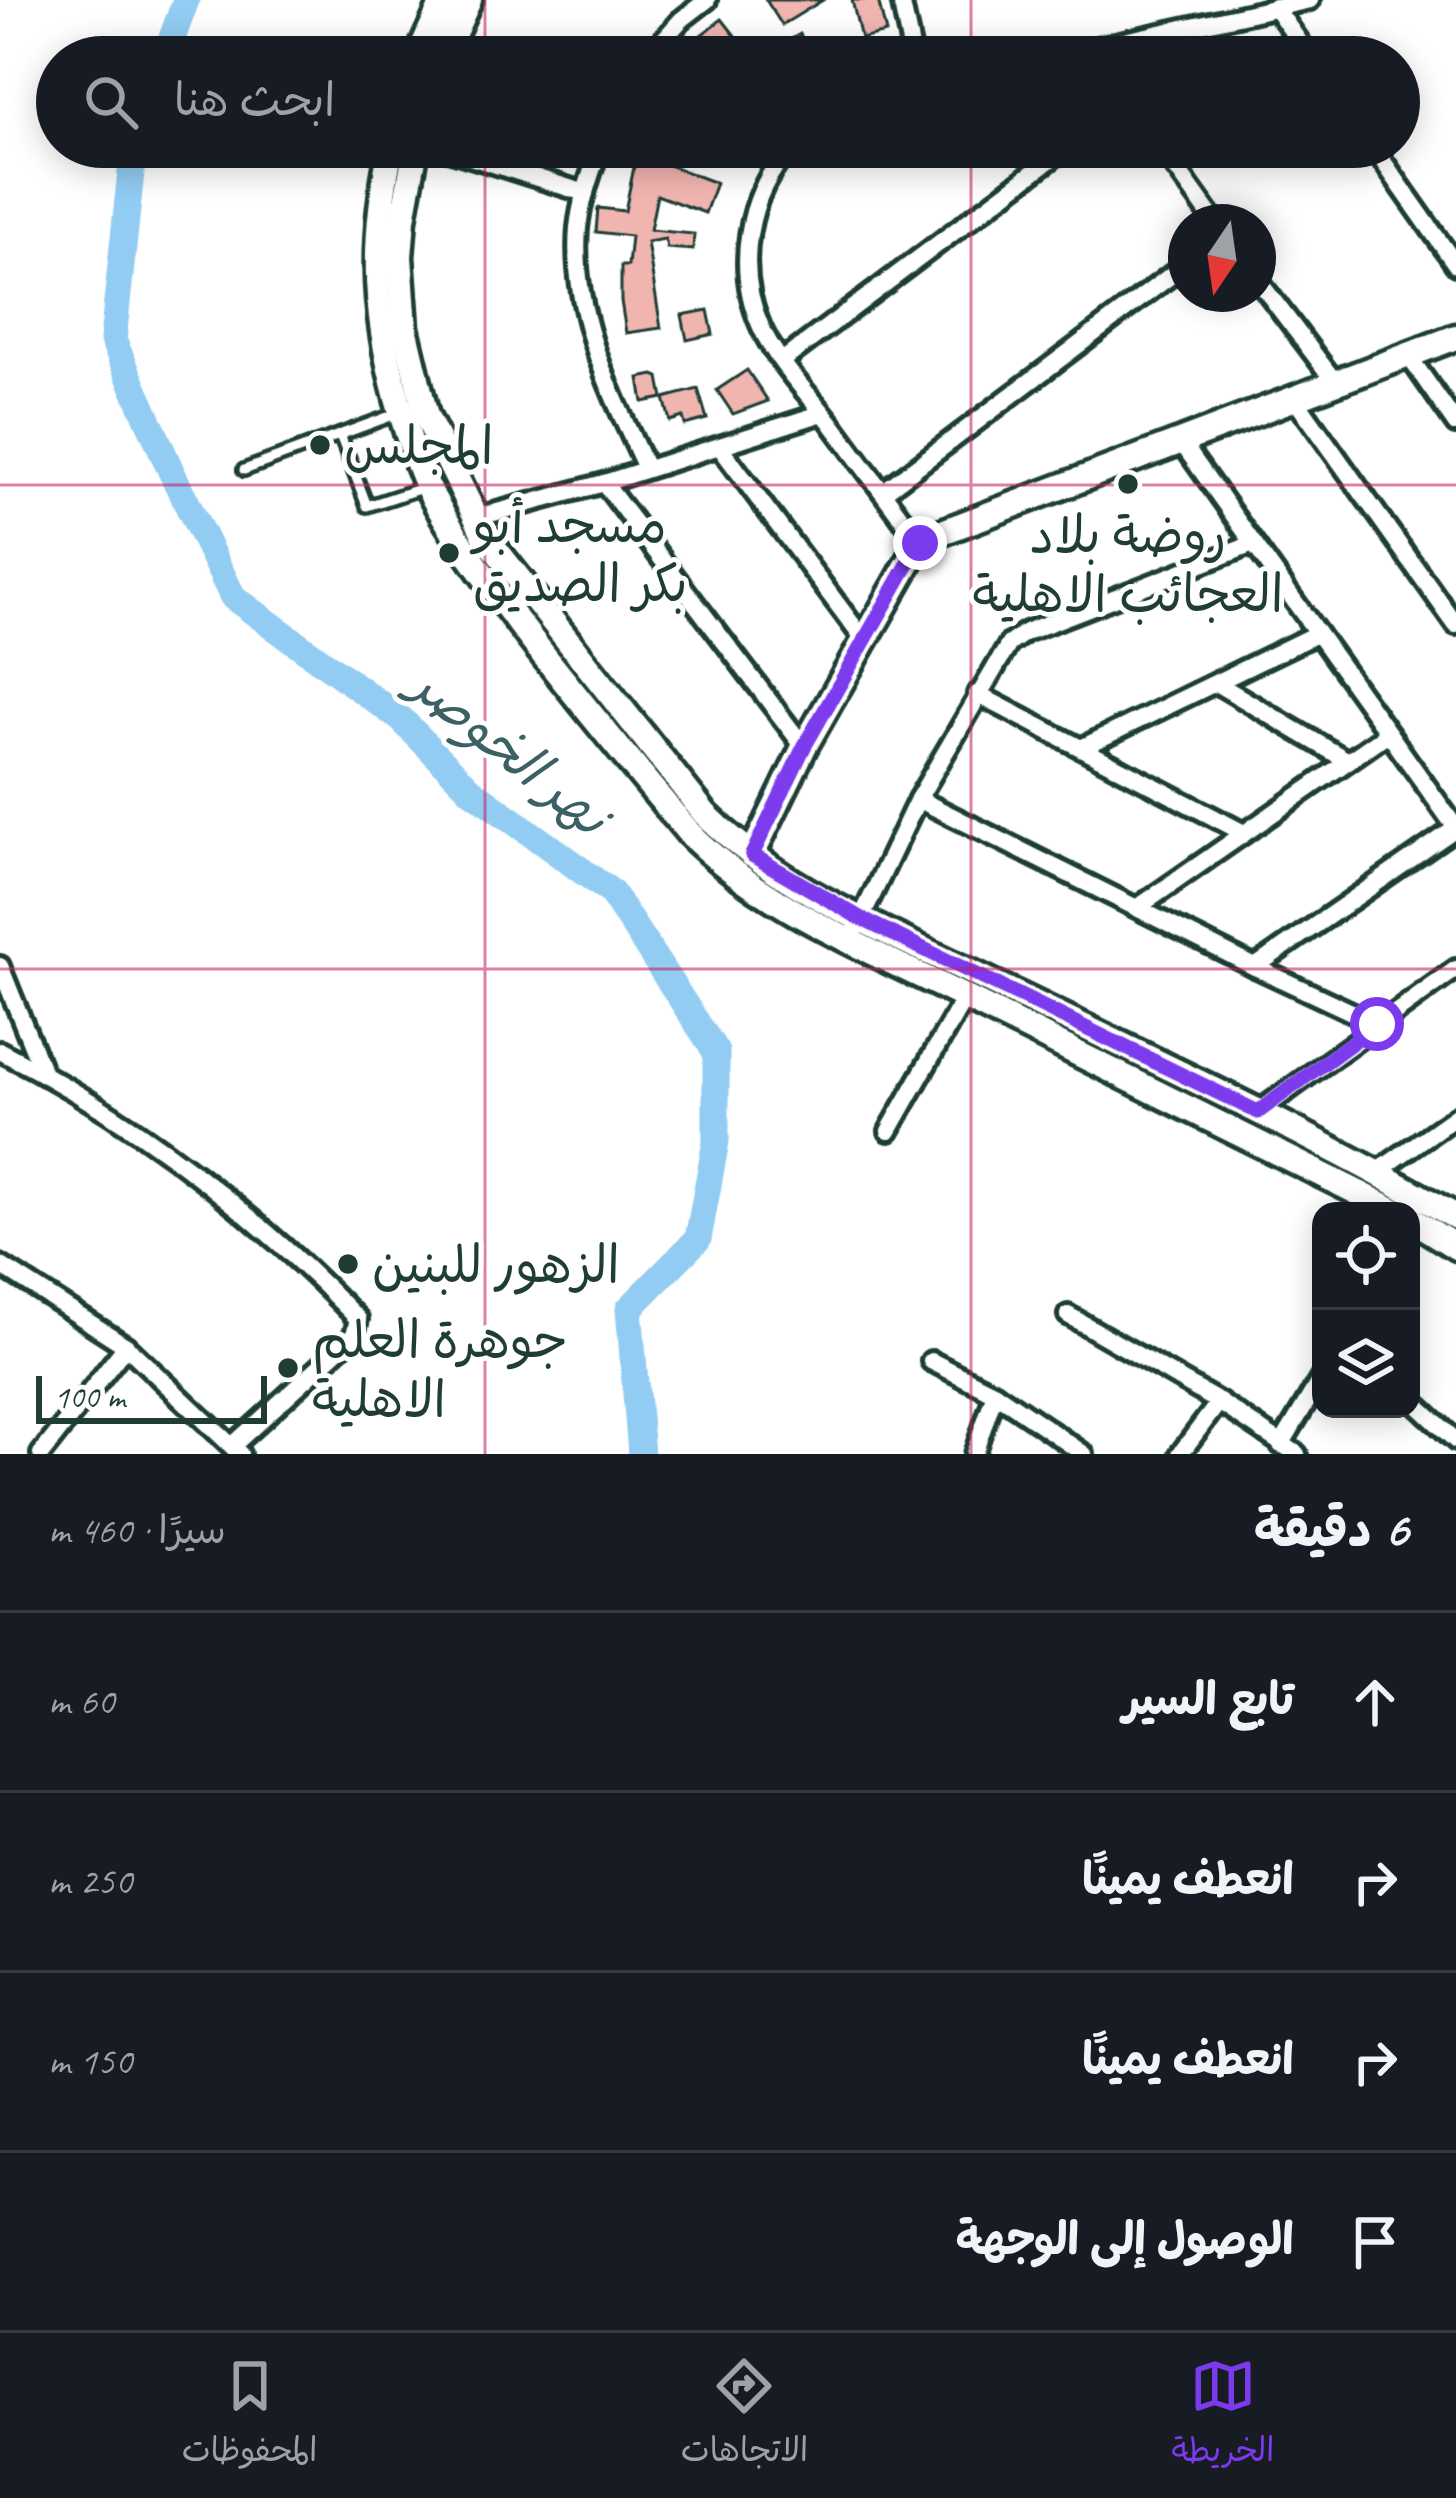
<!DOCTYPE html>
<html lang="ar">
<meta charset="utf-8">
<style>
:root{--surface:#171b24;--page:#242831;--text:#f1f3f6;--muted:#9ea1a6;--line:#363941;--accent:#7c3aed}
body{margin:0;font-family:Caveat,"Playpen Sans Arabic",sans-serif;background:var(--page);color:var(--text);direction:rtl}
.controls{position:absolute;right:36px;bottom:36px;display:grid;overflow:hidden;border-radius:24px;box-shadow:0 6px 30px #0003}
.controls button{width:108px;height:108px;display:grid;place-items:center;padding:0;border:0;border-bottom:3px solid var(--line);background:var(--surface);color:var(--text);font:60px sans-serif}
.compass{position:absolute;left:1168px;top:204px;width:108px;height:108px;border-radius:50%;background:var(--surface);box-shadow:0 6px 30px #0003;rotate:193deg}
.scale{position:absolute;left:36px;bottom:30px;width:231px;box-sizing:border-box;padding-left:12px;border:6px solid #1f3d34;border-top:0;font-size:33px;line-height:42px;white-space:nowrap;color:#1f3d34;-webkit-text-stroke:9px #fff;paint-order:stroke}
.stop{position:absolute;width:36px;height:36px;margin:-27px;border:9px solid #7c3aed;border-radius:50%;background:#fff}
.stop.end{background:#7c3aed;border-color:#fff;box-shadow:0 3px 12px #0008}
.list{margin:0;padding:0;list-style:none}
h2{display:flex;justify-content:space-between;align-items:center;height:156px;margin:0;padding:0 48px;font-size:51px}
h2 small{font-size:39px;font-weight:400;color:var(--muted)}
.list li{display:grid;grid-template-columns:78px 1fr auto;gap:36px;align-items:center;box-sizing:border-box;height:180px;padding:0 48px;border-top:3px solid var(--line)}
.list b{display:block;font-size:45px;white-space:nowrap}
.list em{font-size:39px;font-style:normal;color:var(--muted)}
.icon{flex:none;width:66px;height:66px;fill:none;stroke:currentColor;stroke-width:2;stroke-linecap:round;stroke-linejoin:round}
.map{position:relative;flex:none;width:1456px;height:1454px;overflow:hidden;direction:ltr}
.search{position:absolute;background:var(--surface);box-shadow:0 6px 30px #0003;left:36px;right:36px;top:36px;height:132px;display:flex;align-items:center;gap:30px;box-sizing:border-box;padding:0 42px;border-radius:66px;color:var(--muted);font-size:45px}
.sheet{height:876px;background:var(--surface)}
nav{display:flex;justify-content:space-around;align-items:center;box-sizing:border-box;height:168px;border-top:3px solid var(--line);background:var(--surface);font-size:33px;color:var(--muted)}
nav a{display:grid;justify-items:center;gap:6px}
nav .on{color:var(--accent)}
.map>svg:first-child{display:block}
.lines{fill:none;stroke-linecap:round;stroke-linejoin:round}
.river{stroke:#92ccf2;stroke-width:27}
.building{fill:#f1b5b0;stroke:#1f3d34;stroke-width:3}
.lane-casing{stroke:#1f3d34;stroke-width:18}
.street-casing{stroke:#1f3d34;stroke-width:26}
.secondary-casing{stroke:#1f3d34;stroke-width:33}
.lane{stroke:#fff;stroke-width:9}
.street{stroke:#fff;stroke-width:16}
.secondary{stroke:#fff;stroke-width:24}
.route{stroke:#7c3aed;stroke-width:15}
.grid{fill:none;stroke:#c2185b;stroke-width:3;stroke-opacity:0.55}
.poi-dot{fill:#1f3d34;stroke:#fff;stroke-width:4.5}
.labels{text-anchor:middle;stroke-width:10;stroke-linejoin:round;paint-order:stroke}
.poi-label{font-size:51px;fill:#1f3d34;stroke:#fff;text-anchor:start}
.water-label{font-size:54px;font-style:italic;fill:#3c6164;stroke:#fff}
</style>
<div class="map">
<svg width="1456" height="1454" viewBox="0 0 1456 1454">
<rect width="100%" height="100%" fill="#fff"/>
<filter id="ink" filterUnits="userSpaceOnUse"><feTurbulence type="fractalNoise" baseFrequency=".00833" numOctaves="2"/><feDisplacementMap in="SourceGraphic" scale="24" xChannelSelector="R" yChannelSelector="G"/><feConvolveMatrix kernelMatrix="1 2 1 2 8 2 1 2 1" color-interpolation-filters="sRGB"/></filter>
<g filter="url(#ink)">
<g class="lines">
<g class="river">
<path d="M165 57 186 0"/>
<path d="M139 147 131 172 113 340 171 471 233 597 401 719 471 790 611 892 716 1052V1141L698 1239 629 1309 641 1454"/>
</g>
</g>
<g class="building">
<path d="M766 0H823L782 25Z"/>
<path d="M852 0H878L886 33 861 39Z"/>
<path d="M722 19 752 57H705L693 41Z"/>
<path d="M800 34 813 57H760Z"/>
<path d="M643 147H676L668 165 716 183 705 213 657 195 650 230 694 234 693 250 667 248 665 239 647 242 661 328 626 333 621 301V266H628L631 236 596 232 598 208 625 211 634 167Z"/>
<path d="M708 310 713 334 687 340 682 315Z"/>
<path d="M747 370 768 401 733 414 717 390Z"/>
<path d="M654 375 659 377 663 398 643 402 639 378Z"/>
<path d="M698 389 707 419 685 425 683 417 670 421 664 398Z"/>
</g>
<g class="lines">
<g class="lane-casing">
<g id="lane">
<path d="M340 435 367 506 425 487"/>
<path d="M244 470 396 414"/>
</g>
</g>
<g class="street-casing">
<g id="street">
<path d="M901 0 913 57"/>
<path d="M1275 7 1310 57"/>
<path d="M648 57 681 20 707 0"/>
<path d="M1052 57 1310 0"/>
<path d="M439 147 585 193"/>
<path d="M600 147C591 173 581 200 578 228 571 314 611 392 646 468"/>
<path d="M792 147C746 193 735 269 761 327 777 363 808 393 832 424 861 464 891 503 920 543"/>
<path d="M1161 147 1215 222"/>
<path d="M1373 147 1456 265"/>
<path d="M1258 280 1335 382"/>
<path d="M1408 355 1456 424"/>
<path d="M782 361 1067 147"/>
<path d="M1294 397 1456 625"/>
<path d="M1182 443 1456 828"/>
<path d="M720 447 864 640"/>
<path d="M604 483 804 747"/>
<path d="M883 492 1186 264"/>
<path d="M475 518 604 483 823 413"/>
<path d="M1216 683 1348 761"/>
<path d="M977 694 1244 833"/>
<path d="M1081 748 1316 634"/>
<path d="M918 799 1255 967 1377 1024"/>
<path d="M1137 908 1387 734"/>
<path d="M856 929 918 799 1009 644 1026 632 1253 544"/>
<path d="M0 966 44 1075"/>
<path d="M1255 967 1456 828"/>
<path d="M0 1051C133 1118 254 1212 358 1319L354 1335 232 1446"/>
<path d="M1258 1112 1456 969"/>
<path d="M889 1131 965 997"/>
<path d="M1377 1172 1456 1116"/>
<path d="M0 1265 126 1346 240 1454"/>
<path d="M1068 1315 1219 1402 1297 1454"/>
<path d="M931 1361 995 1393 1084 1454"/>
<path d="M1411 1399 1456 1441"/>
<path d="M1281 1445 1321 1378"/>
<path d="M41 1454 126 1346"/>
<path d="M974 1454 995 1393"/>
<path d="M1180 1454 1219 1402"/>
</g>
</g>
<g class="secondary-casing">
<g id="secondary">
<path d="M418 57 444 0"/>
<path d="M443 57 469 0"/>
<path d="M391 147C370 247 374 322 403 419 410 442 418 466 428 488 452 535 484 576 515 618 571 692 630 762 689 833 762 908 877 953 970 1000 1112 1070 1253 1141 1395 1211"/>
<path d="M416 147 403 219 400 257 405 328 426 416 485 536 705 814C783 892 892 933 989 981 1146 1057 1305 1130 1456 1217"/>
<path d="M752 855 804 747 920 543 937 534 1456 337"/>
<path d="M1411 1219 1456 1247"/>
</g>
</g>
<use href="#lane" class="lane"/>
<use href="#street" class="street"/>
<use href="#secondary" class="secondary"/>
</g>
</g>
<g class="lines" filter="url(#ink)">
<path class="route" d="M920 543 804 747 752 855 860 918 1258 1112 1377 1024"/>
</g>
<path class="grid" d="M485 0V57M971 0V57M485 147V1454M971 147V1454M0 485H1456M0 969H1456"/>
<g class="poi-dot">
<circle cx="320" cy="445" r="12"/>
<circle cx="1128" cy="484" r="12"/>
<circle cx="449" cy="553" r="12"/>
<circle cx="348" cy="1264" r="12"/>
<circle cx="288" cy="1368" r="12"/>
</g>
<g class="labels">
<g class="poi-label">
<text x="344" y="463">المجلس</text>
<text x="473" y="542">مسجد أبو<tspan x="473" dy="59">بكر الصديق</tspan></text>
<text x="1128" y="552" text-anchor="middle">روضة بلاد<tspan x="1128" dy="59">العجائب الاهلية</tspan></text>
<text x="372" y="1282">الزهور للبنين</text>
<text x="312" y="1357">جوهرة العلم<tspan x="312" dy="59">الاهلية</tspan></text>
</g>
<g class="water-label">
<text transform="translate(511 750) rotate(39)" y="19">نهر الخوصر</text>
</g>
</g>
</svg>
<div class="controls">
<button><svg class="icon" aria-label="locate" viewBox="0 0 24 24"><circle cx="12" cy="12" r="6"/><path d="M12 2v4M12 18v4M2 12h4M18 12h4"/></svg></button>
<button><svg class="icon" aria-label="layers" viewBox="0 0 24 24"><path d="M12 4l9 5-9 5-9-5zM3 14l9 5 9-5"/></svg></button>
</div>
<svg class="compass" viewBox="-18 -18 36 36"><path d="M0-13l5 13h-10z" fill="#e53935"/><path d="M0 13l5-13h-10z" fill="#9ea1a6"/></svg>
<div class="scale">100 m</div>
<div class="stop" style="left:1377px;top:1024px"></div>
<div class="stop end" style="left:920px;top:543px"></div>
<div class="search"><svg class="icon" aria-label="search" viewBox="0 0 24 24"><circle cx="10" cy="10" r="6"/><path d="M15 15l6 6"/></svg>ابحث هنا</div>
</div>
<section class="sheet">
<h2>6 دقيقة<small>سيرًا · 460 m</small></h2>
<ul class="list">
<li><svg class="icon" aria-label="ahead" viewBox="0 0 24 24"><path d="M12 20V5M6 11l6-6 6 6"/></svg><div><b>تابع السير</b></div><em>60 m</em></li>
<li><svg class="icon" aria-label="right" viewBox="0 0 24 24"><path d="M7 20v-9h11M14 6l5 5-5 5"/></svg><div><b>انعطف يمينًا</b></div><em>250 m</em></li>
<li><svg class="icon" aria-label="right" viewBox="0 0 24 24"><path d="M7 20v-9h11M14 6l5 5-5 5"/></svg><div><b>انعطف يمينًا</b></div><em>150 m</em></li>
<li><svg class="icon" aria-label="arrive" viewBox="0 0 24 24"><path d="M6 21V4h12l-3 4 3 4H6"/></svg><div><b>الوصول إلى الوجهة</b></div></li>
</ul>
</section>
<nav>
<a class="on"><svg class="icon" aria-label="map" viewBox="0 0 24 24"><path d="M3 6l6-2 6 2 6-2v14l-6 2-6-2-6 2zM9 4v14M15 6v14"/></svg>الخريطة</a>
<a><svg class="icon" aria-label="directions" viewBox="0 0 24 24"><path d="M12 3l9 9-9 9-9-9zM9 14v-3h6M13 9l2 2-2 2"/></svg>الاتجاهات</a>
<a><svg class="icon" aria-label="saved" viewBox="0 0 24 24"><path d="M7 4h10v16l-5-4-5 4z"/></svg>المحفوظات</a>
</nav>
